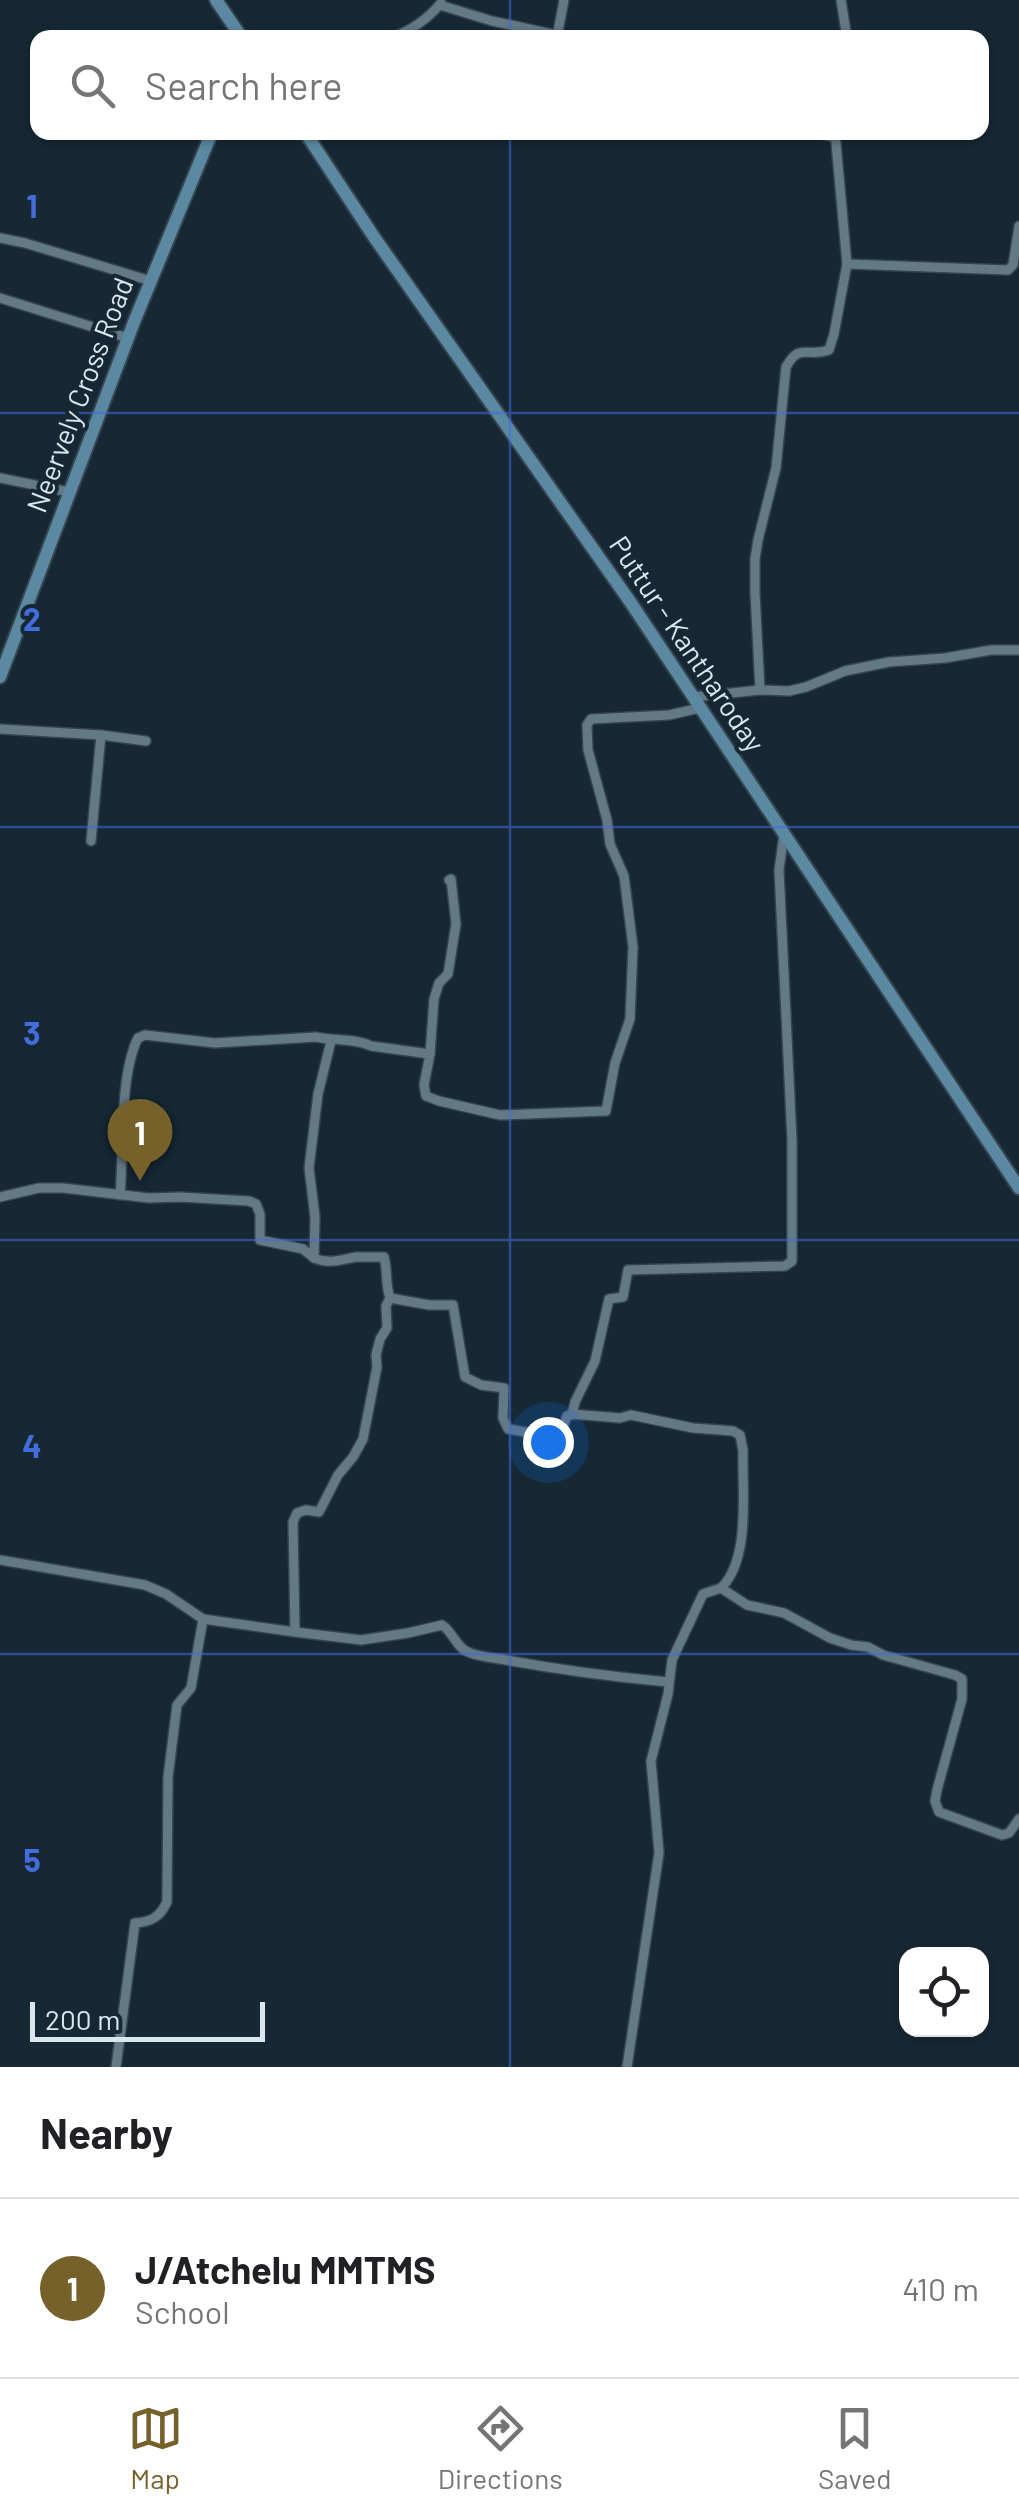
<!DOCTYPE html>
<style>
:root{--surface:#fff;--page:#f2f2f2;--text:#202124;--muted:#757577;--line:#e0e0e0;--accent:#76612b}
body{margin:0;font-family:Barlow,sans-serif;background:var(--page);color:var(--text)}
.controls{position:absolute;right:30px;bottom:30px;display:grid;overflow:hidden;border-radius:20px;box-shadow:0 2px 8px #0004}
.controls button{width:90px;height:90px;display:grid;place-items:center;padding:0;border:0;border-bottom:2px solid var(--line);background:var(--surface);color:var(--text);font:50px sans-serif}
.scale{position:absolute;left:30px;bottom:25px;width:235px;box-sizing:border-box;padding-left:10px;border:5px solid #dbe6ee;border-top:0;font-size:28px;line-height:35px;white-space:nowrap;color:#dbe6ee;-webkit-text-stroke:8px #152834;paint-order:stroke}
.you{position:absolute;left:548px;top:1442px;width:35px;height:35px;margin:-25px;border:8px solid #fff;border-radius:50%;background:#1a73e8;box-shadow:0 0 0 15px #1a73e833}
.badge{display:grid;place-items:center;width:65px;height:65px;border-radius:50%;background:var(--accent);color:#fff;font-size:32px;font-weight:700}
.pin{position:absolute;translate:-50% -82px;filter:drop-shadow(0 2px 5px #0008)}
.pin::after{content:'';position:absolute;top:52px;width:35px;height:30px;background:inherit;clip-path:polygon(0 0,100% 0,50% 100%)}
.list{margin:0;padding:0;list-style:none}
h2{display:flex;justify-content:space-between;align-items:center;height:130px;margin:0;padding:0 40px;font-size:42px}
h2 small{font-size:32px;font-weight:400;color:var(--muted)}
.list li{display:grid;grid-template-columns:65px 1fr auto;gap:30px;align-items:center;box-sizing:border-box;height:180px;padding:0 40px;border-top:2px solid var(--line)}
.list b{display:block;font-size:38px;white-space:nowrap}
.list p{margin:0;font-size:32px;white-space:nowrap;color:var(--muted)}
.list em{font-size:32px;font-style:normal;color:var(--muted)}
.icon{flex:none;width:55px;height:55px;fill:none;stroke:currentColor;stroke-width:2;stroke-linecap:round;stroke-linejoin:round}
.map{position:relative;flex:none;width:1019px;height:2067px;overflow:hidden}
.search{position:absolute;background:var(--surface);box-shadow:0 2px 8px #0004;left:30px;right:30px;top:30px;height:110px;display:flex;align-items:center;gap:25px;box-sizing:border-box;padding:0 35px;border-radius:20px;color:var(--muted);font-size:38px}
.sheet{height:310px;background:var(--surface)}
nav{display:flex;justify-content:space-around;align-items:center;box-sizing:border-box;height:140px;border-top:2px solid var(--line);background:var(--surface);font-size:28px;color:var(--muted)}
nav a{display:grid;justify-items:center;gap:5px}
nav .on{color:var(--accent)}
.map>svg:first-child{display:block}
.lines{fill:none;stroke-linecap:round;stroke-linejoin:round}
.street-casing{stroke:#35444e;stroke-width:12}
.secondary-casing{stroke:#35444e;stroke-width:16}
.street{stroke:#637986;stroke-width:9}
.secondary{stroke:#5b89a2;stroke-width:12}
.grid{fill:none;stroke:#436cdc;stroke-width:2.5;stroke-opacity:0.55}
.labels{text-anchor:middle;stroke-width:8;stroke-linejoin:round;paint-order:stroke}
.street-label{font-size:28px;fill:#dbe6ee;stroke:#152834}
.grid-label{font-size:32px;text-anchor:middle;font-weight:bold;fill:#436cdc;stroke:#152834;stroke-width:8;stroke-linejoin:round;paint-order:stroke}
</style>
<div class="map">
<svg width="1019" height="2067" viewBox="0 0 1019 2067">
<rect width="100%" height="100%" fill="#152834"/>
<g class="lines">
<g class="street-casing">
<g id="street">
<path d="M841 0 847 38"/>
<path d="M440 5 492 21 557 35"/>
<path d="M557 37 564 0"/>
<path d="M390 38C411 31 427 20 441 3"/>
<path d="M811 132 835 137"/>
<path d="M0 238 25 243 151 281"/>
<path d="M847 264 1008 270 1013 265 1019 226"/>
<path d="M0 298 128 338"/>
<path d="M0 478 69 492"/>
<path d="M760 690 755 593V559L758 540 776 468 786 367C800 342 807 358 829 350L834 334 847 264 835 132"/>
<path d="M693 697 760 690 789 691 806 687 845 671 889 662 945 658 991 650H1019"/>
<path d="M0 729 101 735 146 741"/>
<path d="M91 841 101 735"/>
<path d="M449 880 451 879 456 924 448 974 439 983 434 999 430 1054 424 1085 426 1096 439 1101 500 1115 606 1111 615 1063 630 1019 633 947 624 876 610 844 607 820 588 750 587 725 591 719 669 715 700 708"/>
<path d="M120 1195C124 1151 119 1076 138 1038L145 1035 215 1043 316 1037C333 1041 355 1038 371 1046L430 1054"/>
<path d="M0 1197 39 1188H63L149 1198 180 1197 249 1201 256 1204 260 1214V1240L303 1249 314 1258"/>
<path d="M390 1298 429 1305H453L465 1377 481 1385 504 1388 503 1418 508 1429 553 1437 560 1435 567 1416 571 1414 620 1418 631 1415 693 1428 733 1431 740 1435 743 1450C742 1490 751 1559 721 1588"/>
<path d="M572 1415 575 1402 595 1361 609 1299 623 1297 628 1270 785 1266 792 1261V1140L779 870 784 834"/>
<path d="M0 1560 145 1585 166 1594 203 1619 295 1632 361 1640 408 1633 442 1625C453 1632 456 1647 468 1652 479 1657 495 1658 506 1660 560 1670 614 1677 668 1682"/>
<path d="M295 1632 293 1522 297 1513 306 1510 319 1512 338 1475 353 1457 363 1439 377 1367 376 1355 380 1339 387 1328 386 1306 390 1298C385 1284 388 1272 384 1257 375 1257 366 1257 357 1257 341 1259 330 1265 314 1258L315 1217 309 1168 318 1094 331 1041"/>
<path d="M116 2067 135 1923C151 1922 160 1917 167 1902L168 1777 177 1705 191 1688 203 1619"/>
<path d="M627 2067 659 1853 651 1761 668 1694 672 1660 703 1594 721 1588 747 1605 784 1613 830 1638 851 1645 868 1647 883 1655 955 1675 962 1679V1699L937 1790 935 1801 939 1812 1002 1835 1009 1833 1019 1819"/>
</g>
</g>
<g class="secondary-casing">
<g id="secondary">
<path d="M216 0 242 38"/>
<path d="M305 132 374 237 631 603 1019 1188"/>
<path d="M0 677 134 322 212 132"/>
</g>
</g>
<use href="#street" class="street"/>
<use href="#secondary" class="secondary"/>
</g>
<path class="grid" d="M510 0V38M510 132V2067M0 413H1019M0 827H1019M0 1240H1019M0 1654H1019"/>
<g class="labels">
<g class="street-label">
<text transform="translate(80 395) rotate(-69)" y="10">Neervely Cross Road</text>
<text transform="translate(687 644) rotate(56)" y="10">Puttur - Kantharoday</text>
</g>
</g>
<g class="grid-label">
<text x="32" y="218">1</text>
<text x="32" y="631">2</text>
<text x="32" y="1045">3</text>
<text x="32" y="1458">4</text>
<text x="32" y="1872">5</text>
</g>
</svg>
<div class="controls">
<button><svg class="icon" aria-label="locate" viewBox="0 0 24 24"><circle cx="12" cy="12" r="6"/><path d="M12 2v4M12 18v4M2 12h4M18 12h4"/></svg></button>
</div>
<div class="scale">200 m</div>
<div class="you"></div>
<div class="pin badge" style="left:140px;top:1181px">1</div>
<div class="search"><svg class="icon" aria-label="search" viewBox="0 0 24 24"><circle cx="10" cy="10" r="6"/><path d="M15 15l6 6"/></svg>Search here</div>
</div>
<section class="sheet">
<h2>Nearby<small></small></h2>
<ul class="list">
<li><span class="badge">1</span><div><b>J/Atchelu MMTMS</b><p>School</p></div><em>410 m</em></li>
</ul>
</section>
<nav>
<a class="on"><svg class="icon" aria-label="map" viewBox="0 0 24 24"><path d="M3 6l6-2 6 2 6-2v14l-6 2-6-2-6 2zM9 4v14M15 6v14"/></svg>Map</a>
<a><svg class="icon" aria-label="directions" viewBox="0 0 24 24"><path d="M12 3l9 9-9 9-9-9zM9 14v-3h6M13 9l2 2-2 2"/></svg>Directions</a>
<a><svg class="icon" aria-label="saved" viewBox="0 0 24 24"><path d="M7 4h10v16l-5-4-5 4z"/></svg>Saved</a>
</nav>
